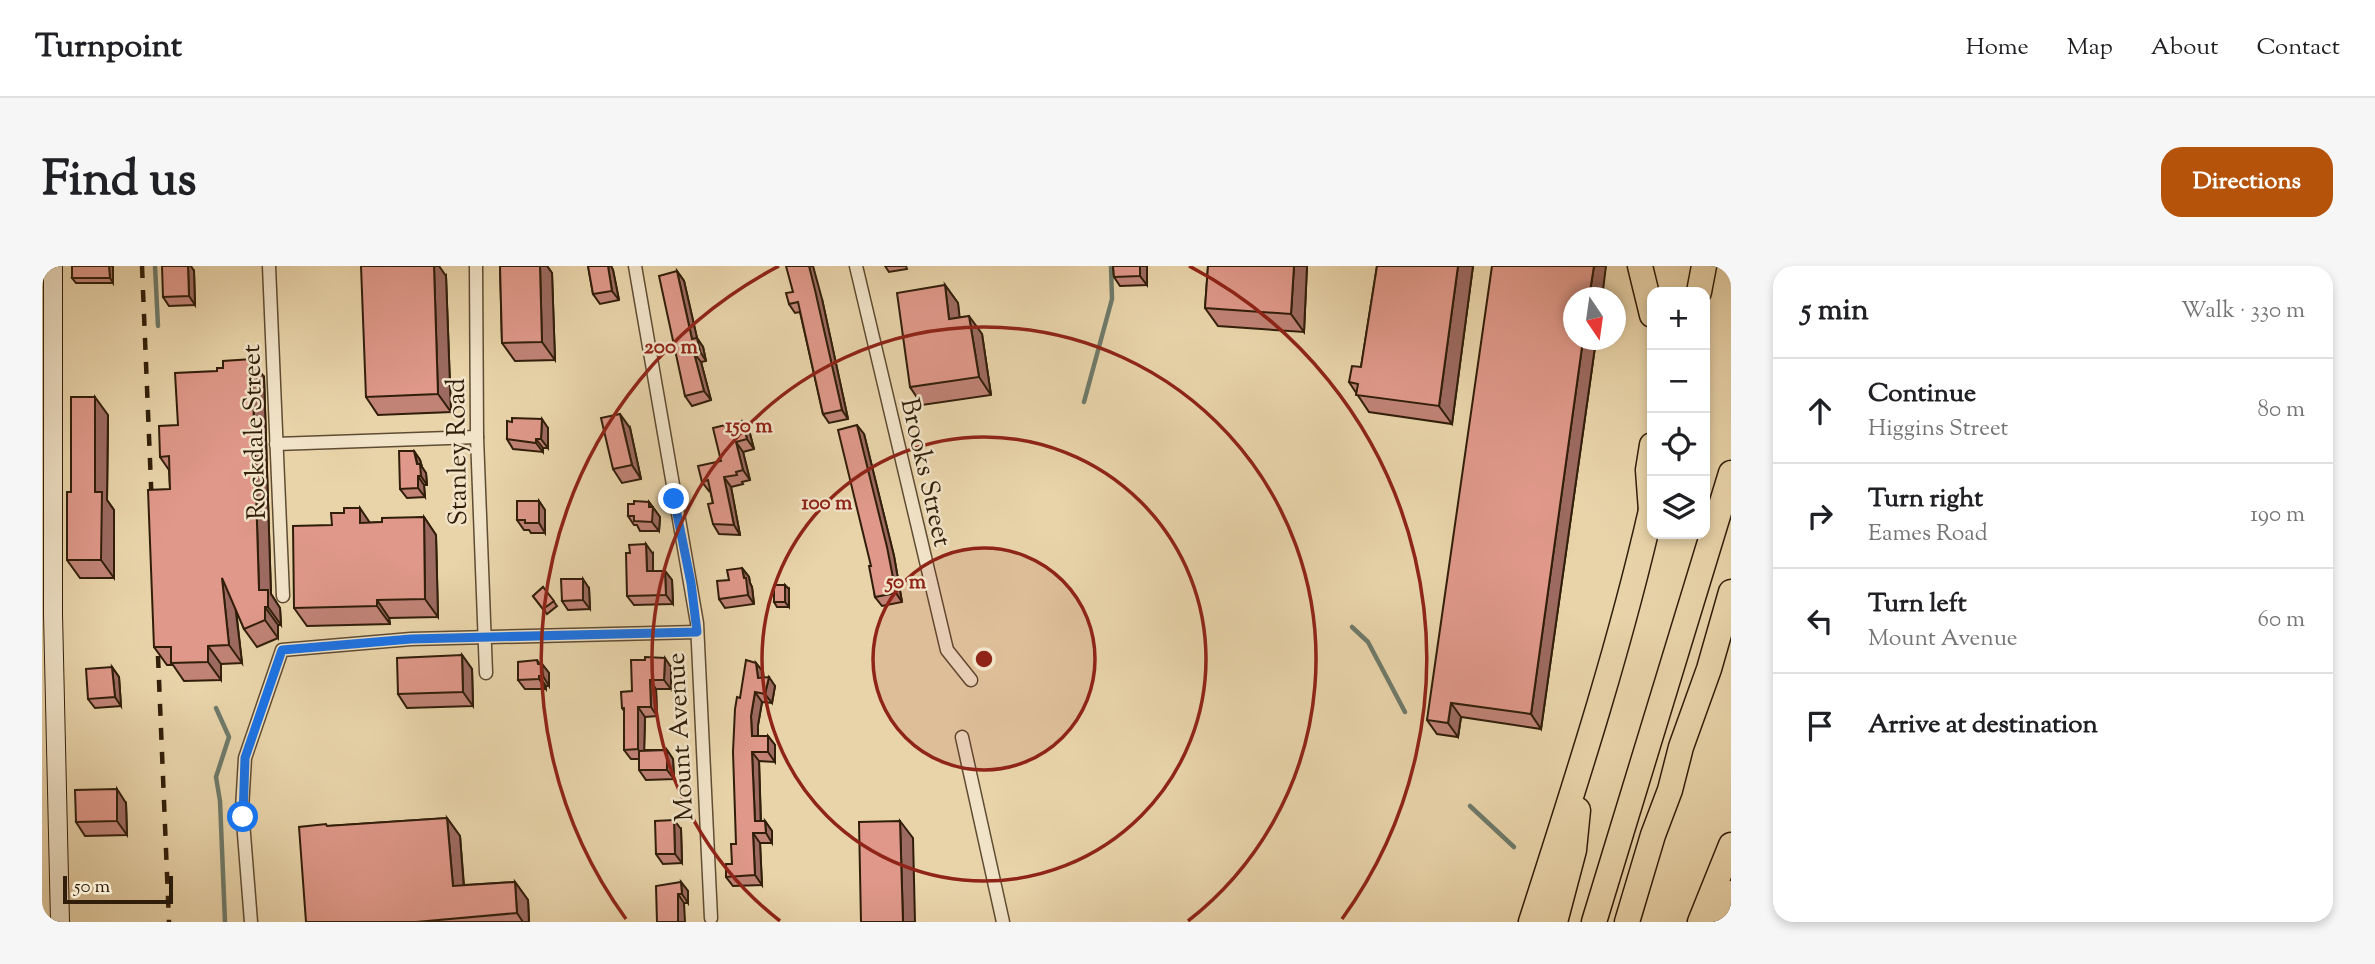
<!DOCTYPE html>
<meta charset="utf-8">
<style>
:root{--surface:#fff;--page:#f6f6f6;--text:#202124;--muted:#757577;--line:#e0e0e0;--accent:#b45309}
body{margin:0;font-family:"Sorts Mill Goudy",serif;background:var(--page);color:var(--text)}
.controls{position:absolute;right:21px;top:21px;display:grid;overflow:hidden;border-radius:14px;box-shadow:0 4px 10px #0003}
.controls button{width:63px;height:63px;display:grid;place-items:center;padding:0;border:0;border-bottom:2px solid var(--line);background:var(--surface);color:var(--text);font:35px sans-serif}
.compass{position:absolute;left:1521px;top:21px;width:63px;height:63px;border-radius:50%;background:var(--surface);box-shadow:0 4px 10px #0003;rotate:167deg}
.scale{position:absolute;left:21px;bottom:18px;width:110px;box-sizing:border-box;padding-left:7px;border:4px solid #311e0a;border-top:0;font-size:19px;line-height:24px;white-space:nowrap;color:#311e0a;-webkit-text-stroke:5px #f1e3c8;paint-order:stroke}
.stop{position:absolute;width:21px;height:21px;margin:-16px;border:5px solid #1a73e8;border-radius:50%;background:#fff}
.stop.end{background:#1a73e8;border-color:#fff;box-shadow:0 2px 7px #0008}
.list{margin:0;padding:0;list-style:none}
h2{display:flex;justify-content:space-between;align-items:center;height:91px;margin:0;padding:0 28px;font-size:30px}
h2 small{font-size:23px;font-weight:400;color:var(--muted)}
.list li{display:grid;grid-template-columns:46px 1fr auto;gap:21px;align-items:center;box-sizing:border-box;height:105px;padding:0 28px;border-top:2px solid var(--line)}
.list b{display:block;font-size:26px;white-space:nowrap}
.list p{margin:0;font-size:23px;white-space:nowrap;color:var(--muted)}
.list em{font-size:23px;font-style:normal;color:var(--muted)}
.icon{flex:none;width:38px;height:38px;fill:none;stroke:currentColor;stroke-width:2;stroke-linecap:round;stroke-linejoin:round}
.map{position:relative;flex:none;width:1689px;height:656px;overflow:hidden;border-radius:21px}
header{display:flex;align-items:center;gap:42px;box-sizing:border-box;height:98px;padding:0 35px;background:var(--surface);border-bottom:2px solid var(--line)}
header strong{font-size:33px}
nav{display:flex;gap:38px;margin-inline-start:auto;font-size:24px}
.intro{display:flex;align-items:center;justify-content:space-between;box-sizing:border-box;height:168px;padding:0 42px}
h1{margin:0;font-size:49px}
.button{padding:18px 32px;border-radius:21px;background:var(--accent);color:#fff;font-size:24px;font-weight:700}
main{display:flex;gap:42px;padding:0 42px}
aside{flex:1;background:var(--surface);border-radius:21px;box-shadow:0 4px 10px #0003}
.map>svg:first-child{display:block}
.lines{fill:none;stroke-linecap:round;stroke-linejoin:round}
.stream{stroke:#6e7a6a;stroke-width:4.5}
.street-casing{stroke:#5f4c32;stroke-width:15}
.secondary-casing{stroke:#311e0a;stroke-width:20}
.highway-casing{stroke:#311e0a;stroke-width:27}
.street{stroke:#f1e3c8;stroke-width:12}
.secondary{stroke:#f1e3c8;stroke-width:18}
.highway{stroke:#e9d4aa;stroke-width:24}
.rail{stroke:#311e0a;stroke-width:4.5;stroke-dasharray:12 12;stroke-linecap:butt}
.wall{fill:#c08376;stroke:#311e0a;stroke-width:2}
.shaded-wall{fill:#9c6a60;stroke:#311e0a;stroke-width:2}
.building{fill:#df9889;stroke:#311e0a;stroke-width:2}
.route{stroke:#1a73e8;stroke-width:9}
.ring{fill:none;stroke:#8f2418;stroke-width:3.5}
.labels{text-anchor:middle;stroke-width:5;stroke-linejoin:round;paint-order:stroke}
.street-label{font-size:26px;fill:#311e0a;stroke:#f1e3c8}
.centre{fill:#8f2418;stroke:#f1e3c8;stroke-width:3.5}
.ring-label{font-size:21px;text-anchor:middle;font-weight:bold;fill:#8f2418;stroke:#f1e3c8;stroke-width:5;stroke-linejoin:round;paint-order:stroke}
</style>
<header>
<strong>Turnpoint</strong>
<nav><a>Home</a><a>Map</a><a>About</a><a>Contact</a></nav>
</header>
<div class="intro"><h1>Find us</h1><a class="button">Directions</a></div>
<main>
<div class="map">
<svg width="1689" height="656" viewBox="0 0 1689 656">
<rect width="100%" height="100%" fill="#e9d4aa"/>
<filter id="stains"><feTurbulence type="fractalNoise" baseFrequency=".00286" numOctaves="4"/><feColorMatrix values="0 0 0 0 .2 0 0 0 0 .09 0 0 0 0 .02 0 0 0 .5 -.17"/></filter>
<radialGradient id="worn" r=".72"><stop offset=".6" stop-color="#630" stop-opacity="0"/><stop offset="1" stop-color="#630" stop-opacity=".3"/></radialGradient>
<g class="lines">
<g class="stream">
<path d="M113 0 116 60"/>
<path d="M1042 136 1070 33 1069 0"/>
<path d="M1310 361 1326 376 1363 446"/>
<path d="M174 442 187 471 174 511 178 535 183 656"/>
<path d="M1428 540 1472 581"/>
</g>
<g class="street-casing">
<g id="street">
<path d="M227 0 241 330"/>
<path d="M434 0 435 171 444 407"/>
<path d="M593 0 655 357 669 652"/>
<path d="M814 0 905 384 929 414"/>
<path d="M234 178 435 171"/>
<path d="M920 471 961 656"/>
<path d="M209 656 200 543 203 492 240 384 369 373 655 366"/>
</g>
</g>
<g class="secondary-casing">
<path id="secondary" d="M11 0V348L18 656"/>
</g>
<g class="highway-casing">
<g id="highway">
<path d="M1598 0 1610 49"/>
<path d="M1657 26 1662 0"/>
<path d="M1609 245 1606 204 1610 179"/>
<path d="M1489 656C1533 519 1578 381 1610 240"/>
<path d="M1513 656 1532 584 1536 544"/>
<path d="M1552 656 1689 207"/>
<path d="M1585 656 1611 569 1628 524 1639 481 1667 403 1689 326"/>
<path d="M1658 656 1689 579"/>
<path d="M1679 656 1689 627"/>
</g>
</g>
<use href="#street" class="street"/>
<use href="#secondary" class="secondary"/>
<use href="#highway" class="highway"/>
<g class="rail">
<path d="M100 0 110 243"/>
<path d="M115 366 127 656"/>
</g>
</g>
<g class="wall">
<path d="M71 0V17H34L30 12Z"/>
<path d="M458 0H505L510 7 513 94 473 95 460 77Z"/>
<path d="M546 0H569L571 4 577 34 558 38 551 28Z"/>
<path d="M843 0H864L865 3 847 6Z"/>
<path d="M1071 0H1105V19L1078 20 1072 11Z"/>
<path d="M1166 0H1265L1262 66 1176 60 1163 42Z"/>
<path d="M1335 0H1431L1410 158 1327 146 1307 116 1319 101Z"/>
<path d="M152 5 153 39 127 40 121 31Z"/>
<path d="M635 5 642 15 655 72 661 81 664 95 659 96 669 134 650 140 643 130Z"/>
<path d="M404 10 409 146 336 149 324 131Z"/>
<path d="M903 19 916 37 917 51 940 68 949 129 880 139 868 121Z"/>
<path d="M751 26 780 33 806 153 787 157 781 148 758 46 753 47 747 38Z"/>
<path d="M1531 74H1554L1499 463 1419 451 1416 471 1395 468 1385 454Z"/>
<path d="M222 111 229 328 238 342 239 359H236V372L215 381 202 363 194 343 200 397 179 398V414L142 415 131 399H125L112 381 128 223 127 204 118 191 136 159Z"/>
<path d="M66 149 65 234 72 244V312H38L25 294 29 226Z"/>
<path d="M700 155 707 164 712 183 701 186 708 214 700 216 701 218 689 221 698 269 677 268 671 258V237L668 224 667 225 660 216 679 195Z"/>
<path d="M506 162V182H501V186L471 183 465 173Z"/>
<path d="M588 162 599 213 580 217 571 203Z"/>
<path d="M822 168 852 290 860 336 840 340 833 331 829 300Z"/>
<path d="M372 185 378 194 380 201 384 207 385 219H382L383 231 365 232 358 223Z"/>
<path d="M497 235 503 244V267H489L487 264H482L475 254Z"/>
<path d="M607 236 618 251 617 265H598L595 259H592L586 250Z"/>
<path d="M382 251 394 269 396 351 347 352 348 358 265 360 252 342 290 259 340 256Z"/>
<path d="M611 288V305H623L630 314 631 338 592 339 585 330Z"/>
<path d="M700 302 707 311 708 317 710 321 712 338 683 342 677 333 687 314Z"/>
<path d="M501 321 515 340 505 348 491 330Z"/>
<path d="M547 322 548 343 526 344 520 335Z"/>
<path d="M747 323V341H735L732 336Z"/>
<path d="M420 389 430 403 431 440 365 442 356 428Z"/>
<path d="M714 397 721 406V411L733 420 730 437 720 436 716 459V470H726L733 479V496L717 495 719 555H723L730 565V577H718L720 619 691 620 684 611 690 598 694 578 698 432Z"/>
<path d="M498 398H500L507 407V420H504V423H483L476 414Z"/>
<path d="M70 401 77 411 79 440 53 442 46 433Z"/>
<path d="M629 401V423H614L615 450 603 451 602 484H625L631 493 632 513 604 514 597 504V493H589L582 484V445L580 442 590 425Z"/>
<path d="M84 537 85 569 43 570 34 556Z"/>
<path d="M405 552 418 570 422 619 473 616 486 634 487 656H264L286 560Z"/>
<path d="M639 563 640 597 621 598 614 588Z"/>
<path d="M639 616 646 625V637H642L615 656Z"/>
</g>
<g class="shaded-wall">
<path d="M67 0H71V17L68 12Z"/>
<path d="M146 0H149L152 5 153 39 147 30Z"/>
<path d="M392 0H397L404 10 409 146 396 128Z"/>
<path d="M498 0H505L510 7 513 94 500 76Z"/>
<path d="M566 0H569L571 4 577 34 570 25Z"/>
<path d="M767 0H771L780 33 806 153 800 144Z"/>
<path d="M1098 0H1105V19L1098 10Z"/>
<path d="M1252 0H1265L1262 66 1249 48Z"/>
<path d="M1416 0H1431L1410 158 1397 140Z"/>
<path d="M1552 0H1564L1560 32H1547Z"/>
<path d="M635 5 642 15 655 72 661 81 664 95 650 73Z"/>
<path d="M903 19 916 37 920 71 907 53Z"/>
<path d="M927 50 940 68 949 129 937 111Z"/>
<path d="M1541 74H1554L1499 463 1489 448Z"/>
<path d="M652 87 659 96 669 134 662 125Z"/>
<path d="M210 93 222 111 229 328 238 342 239 359 226 341 217 324Z"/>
<path d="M53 131 66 149 65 234 72 244V312L59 294 53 226Z"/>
<path d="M578 148 588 162 599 213 590 199Z"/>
<path d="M500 153 506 162V182L499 173Z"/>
<path d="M700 155 707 164 712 183 705 173Z"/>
<path d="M815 159 822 168 852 290 860 336 854 327Z"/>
<path d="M494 173 501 182V186L494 177Z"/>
<path d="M694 176 701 186 708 214 701 204Z"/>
<path d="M372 185 378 194 380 201 384 207 385 219 379 210Z"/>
<path d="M376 210 382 219 383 231 376 222Z"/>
<path d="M682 211 689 221 698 269 692 259Z"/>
<path d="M497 235 503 244V267L497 257Z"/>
<path d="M607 236 618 251 617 265 610 256 607 241Z"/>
<path d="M318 242 330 260 318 257Z"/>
<path d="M382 251 394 269 396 351 383 333Z"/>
<path d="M604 278 611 288V315L605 305Z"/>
<path d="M700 302 707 311 708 317 710 321 712 338 706 329Z"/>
<path d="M623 305 630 314 631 338 624 329Z"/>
<path d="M180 312 192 330 200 397 187 379Z"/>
<path d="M541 313 547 322 548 343 541 334Z"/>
<path d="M743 319 747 323V341L743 336Z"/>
<path d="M335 334 347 352 348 358 335 340Z"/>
<path d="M223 341 236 359V372L223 354Z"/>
<path d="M166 380 179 398V414L166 396Z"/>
<path d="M420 389 430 403 431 440 421 426Z"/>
<path d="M623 392 629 401V423L622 414Z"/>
<path d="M495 394 501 402 500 398 507 407V420L501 410 496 398Z"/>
<path d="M714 397 721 406 723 421 716 412Z"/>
<path d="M70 401 77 411 79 440 73 431Z"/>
<path d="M497 410 504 420V423L497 413Z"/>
<path d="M727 411 733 420 730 437 723 428Z"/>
<path d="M608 414 614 423 615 450 609 441Z"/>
<path d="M713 426 720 436 716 459V479L710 470 709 450Z"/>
<path d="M1409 437 1419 451 1416 471 1406 457Z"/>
<path d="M596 441 603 451 602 493 596 483Z"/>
<path d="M726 470 733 479V496L726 486Z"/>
<path d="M625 484 631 493 632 513 625 504Z"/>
<path d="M710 486 717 495 719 565 713 555Z"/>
<path d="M75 523 84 537 85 569 75 555Z"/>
<path d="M405 552 418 570 423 638 411 620Z"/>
<path d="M632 554 639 563 640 597 633 588Z"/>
<path d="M723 555 730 565V577L724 567Z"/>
<path d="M858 555 871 572 873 656H861Z"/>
<path d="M711 567 718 577 720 619 713 609Z"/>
<path d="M473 616 486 634 487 656H481L475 647Z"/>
<path d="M639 616 646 625V637L640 628Z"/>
<path d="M636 628 642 637 643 656H636Z"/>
</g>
<g class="building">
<path d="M30 0H67L68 12H30Z"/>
<path d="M120 0H146L147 30 121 31Z"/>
<path d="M319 0H392L396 128 324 131Z"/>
<path d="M458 0H498L500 76 460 77Z"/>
<path d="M546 0H566L570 25 551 28Z"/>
<path d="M744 0H767L773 24 800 144 781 148 756 36 747 38 744 27 751 26Z"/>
<path d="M1071 0H1098V10L1072 11Z"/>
<path d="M1166 0H1252L1249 48 1163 42Z"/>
<path d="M1335 0H1416L1397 140 1314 129 1316 118 1307 116 1310 100 1319 101Z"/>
<path d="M1450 0H1552L1547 32H1531V74H1541L1489 448 1409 437 1406 457 1385 454Z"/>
<path d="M635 5 650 73 655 72 658 85 652 87 662 125 643 130 617 10Z"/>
<path d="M903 19 907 53 927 50 937 111 868 121 855 27Z"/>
<path d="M210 93 217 324H226V341H223V354L202 363 180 312 187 379 166 380V396L129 397V381H112L106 224 128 223 127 190 118 191 117 160 136 159 133 107 175 105V102H181V95Z"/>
<path d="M29 131H53V226H60L59 294H25V226H29Z"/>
<path d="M578 148 590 199 571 203 559 152Z"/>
<path d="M470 152 500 153 499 173H494V177L465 173V155L470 156Z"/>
<path d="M700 155 705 173 694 176 701 204 694 206 695 209 682 211 692 259 671 258 666 238 671 237 666 214 660 216 656 200 679 195 671 162Z"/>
<path d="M815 159 845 281 854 327 833 331 827 300H829L796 164Z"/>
<path d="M357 185H372L375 198H378L379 210H376V222L358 223Z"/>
<path d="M475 235H497V257H483V254H475Z"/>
<path d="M592 235 607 236V241H611L610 256 592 255V250H586V238H592Z"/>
<path d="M302 242H318V257L340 256V252L382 251 383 333 335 334V340L252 342 251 260 290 259 289 247H302Z"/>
<path d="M604 278 605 305H623L624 329 585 330 584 287H588L587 279Z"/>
<path d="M700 302 702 312H704L706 329 677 333 675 315 687 314 685 304Z"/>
<path d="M519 313H541V334L520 335Z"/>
<rect x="732" y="319" width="11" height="17"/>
<path d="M501 321 512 335 501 343 491 330Z"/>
<path d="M420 389 421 426 356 428 355 392Z"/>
<path d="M603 391 623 392 622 414H608L609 441H596V483L582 484V442H580L579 426 590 425 589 394H603Z"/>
<path d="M495 394 496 398H500L501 410H497V413L476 414V396Z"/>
<path d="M704 394 714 397 716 412 727 411 723 428 713 426 709 450 710 470H726V486H710L713 555H723L724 567H711L713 609 684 611V598H690L689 578H694L691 486 693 443 695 431 698 432Z"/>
<path d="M70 401 73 431 46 433 44 403Z"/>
<path d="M625 484V504H597V485Z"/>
<path d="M75 523V555L34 556 33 524Z"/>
<path d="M405 552 411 620 473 616 475 647 374 656H264L257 561 284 558 285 560Z"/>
<path d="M632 554 633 588H614L613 555Z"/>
<path d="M858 555 861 656H819L817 556Z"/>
<path d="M639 616 640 628H636V656H615L614 620Z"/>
</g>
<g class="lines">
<path class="route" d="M201 551 203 492 240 384 369 373 655 366 649 317 632 233"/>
</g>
<circle cx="942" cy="393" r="111" fill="#8f2418" fill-opacity=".12"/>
<g class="ring">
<circle cx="942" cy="393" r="111"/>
<circle cx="942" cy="393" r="222"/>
<path d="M738 655A332 332 0 1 1 1146 655"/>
<path d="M584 653A443 443 0 0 1 737 0M1147 0A443 443 0 0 1 1300 653"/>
</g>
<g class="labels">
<g class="street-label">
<text transform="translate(211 166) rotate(-92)" y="9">Rockdale Street</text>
<text transform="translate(414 186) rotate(-91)" y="9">Stanley Road</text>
<text transform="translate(885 206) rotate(77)" y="9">Brooks Street</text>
<text transform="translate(637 471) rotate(-93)" y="9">Mount Avenue</text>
</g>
</g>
<circle cx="942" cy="393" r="10" class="centre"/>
<g class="ring-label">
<text x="629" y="87">200 m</text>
<text x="707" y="166">150 m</text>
<text x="785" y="243">100 m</text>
<text x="864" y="322">50 m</text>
</g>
<rect width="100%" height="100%" filter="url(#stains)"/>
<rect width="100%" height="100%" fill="url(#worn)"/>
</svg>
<div class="controls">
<button>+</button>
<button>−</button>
<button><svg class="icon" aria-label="locate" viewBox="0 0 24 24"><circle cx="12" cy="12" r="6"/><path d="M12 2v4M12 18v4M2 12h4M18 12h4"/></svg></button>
<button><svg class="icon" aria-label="layers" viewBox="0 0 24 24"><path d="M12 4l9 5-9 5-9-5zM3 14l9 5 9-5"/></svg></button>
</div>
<svg class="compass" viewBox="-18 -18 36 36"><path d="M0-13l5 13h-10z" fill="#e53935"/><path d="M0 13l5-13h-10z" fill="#757577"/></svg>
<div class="scale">50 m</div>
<div class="stop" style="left:201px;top:551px"></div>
<div class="stop end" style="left:632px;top:233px"></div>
</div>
<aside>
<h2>5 min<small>Walk · 330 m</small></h2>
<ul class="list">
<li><svg class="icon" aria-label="ahead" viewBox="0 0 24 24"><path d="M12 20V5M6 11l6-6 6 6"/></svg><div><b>Continue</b><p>Higgins Street</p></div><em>80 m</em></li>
<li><svg class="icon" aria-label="right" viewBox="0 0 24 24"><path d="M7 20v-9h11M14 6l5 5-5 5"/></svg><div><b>Turn right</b><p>Eames Road</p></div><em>190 m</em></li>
<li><svg class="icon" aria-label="left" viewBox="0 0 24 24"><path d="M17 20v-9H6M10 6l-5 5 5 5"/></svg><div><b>Turn left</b><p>Mount Avenue</p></div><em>60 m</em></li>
<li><svg class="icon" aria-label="arrive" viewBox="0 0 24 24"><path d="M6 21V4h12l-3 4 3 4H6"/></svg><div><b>Arrive at destination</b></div></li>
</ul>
</aside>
</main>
